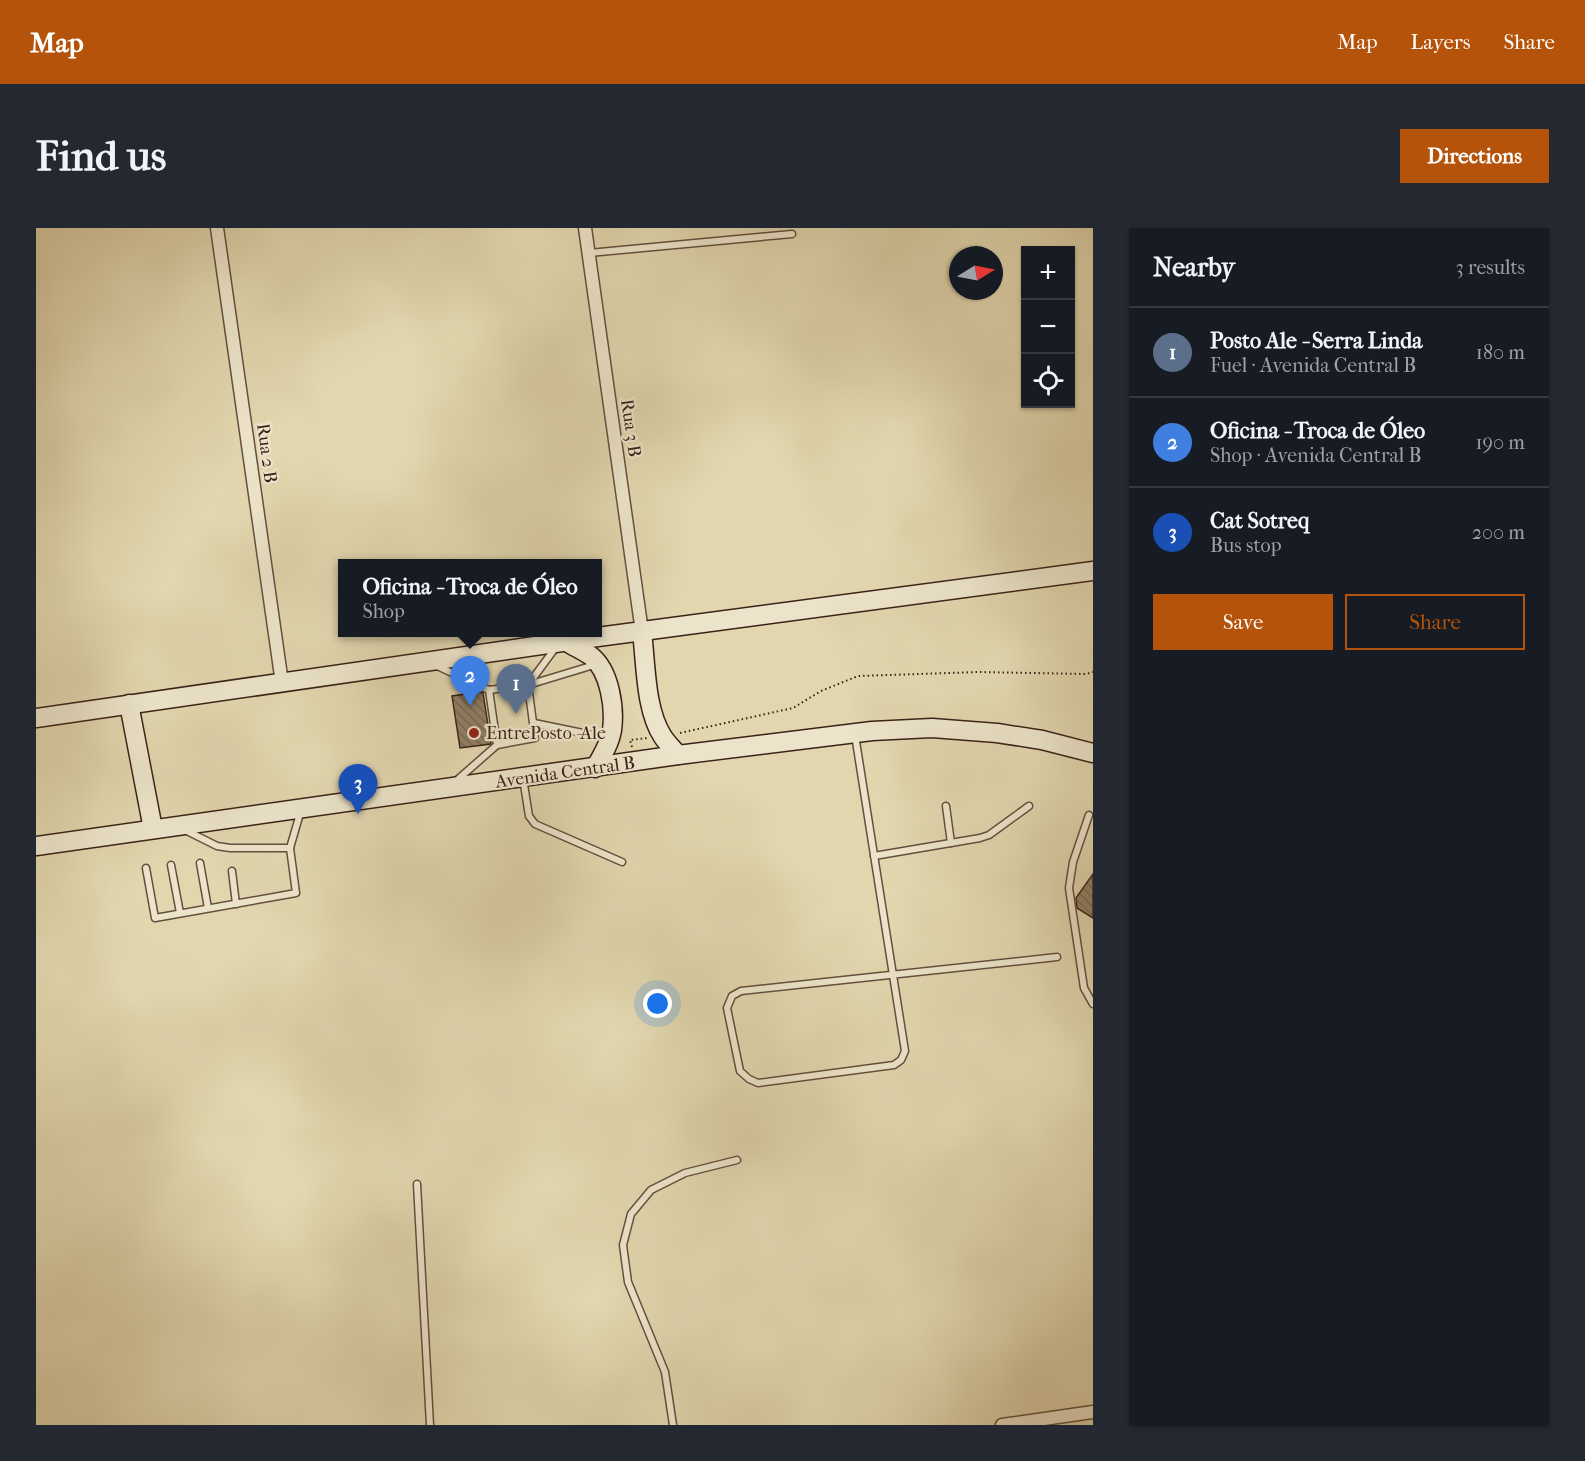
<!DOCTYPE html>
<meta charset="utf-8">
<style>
:root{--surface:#171b24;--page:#242831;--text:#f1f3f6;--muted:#9ea1a6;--line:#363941;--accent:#b45309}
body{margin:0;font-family:"IM FELL French Canon",serif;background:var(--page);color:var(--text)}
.controls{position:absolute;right:18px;top:18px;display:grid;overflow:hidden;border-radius:0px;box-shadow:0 2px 4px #0004}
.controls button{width:54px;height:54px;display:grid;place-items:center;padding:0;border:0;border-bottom:2px solid var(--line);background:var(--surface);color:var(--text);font:30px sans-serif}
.compass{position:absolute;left:913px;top:18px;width:54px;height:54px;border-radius:50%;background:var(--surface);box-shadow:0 2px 4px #0004;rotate:80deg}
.you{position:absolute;left:622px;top:776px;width:21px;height:21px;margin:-15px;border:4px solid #fff;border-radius:50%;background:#1a73e8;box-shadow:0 0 0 9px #1a73e833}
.badge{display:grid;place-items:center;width:39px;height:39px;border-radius:50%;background:var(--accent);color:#fff;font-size:20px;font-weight:700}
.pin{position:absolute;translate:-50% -50px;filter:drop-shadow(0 2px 3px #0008)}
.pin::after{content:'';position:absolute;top:32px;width:21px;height:18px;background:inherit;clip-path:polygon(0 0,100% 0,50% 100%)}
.popup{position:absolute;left:302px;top:331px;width:264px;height:78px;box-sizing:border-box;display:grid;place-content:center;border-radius:0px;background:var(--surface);filter:drop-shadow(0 2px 4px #0005);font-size:20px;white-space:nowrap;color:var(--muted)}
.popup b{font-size:22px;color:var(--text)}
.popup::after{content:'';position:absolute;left:50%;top:100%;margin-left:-12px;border:12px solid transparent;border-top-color:var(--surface)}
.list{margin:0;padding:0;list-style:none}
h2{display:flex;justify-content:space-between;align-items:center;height:78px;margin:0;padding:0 24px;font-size:26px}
h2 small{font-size:20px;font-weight:400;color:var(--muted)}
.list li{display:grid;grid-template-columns:39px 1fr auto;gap:18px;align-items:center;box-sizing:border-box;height:90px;padding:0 24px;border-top:2px solid var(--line)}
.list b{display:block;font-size:22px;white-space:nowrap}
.list p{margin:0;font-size:20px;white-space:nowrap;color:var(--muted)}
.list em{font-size:20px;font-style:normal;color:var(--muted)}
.actions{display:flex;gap:12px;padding:18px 24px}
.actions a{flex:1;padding:14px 0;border:2px solid var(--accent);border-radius:0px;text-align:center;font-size:21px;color:var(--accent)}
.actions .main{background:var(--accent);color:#fff}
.icon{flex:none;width:33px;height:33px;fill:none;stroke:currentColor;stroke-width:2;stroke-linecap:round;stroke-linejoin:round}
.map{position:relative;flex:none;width:1057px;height:1197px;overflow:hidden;border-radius:0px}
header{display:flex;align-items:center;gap:36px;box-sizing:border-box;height:84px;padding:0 30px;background:var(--accent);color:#fff}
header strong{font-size:28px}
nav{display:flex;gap:33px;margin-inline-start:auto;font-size:21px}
.intro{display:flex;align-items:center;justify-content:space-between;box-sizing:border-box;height:144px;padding:0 36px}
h1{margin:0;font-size:42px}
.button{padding:15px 27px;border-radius:0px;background:var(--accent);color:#fff;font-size:21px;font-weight:700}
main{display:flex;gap:36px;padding:0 36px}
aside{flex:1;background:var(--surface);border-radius:0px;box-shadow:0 2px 4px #0004}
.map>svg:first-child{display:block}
.building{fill:url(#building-back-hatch);stroke:#3b2118;stroke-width:1.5}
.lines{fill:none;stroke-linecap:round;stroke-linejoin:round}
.service-casing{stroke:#644e3e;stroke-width:9}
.minor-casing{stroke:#644e3e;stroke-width:15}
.secondary-casing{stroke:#3b2118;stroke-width:21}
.path{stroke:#3b2118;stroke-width:2;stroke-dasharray:1.5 3;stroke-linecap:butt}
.service{stroke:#ece4ca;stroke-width:6}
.minor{stroke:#ece4ca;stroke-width:12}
.secondary{stroke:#ece4ca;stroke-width:18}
.poi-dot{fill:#8f2418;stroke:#ece4ca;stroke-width:2}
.labels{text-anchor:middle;stroke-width:4.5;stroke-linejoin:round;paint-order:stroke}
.street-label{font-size:18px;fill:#3b2118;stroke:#ece4ca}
.poi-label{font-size:18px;fill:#3b2118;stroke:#ece4ca;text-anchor:start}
</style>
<header>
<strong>Map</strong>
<nav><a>Map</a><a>Layers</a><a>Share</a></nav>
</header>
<div class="intro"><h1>Find us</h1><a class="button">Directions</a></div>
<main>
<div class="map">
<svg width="1057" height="1197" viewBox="0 0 1057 1197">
<defs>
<pattern id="building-back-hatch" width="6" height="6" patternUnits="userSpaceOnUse" patternTransform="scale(1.5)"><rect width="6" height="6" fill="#917f66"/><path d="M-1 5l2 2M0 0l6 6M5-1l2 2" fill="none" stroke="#786853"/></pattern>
</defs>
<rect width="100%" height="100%" fill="#e1d6ae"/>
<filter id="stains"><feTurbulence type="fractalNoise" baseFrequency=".00333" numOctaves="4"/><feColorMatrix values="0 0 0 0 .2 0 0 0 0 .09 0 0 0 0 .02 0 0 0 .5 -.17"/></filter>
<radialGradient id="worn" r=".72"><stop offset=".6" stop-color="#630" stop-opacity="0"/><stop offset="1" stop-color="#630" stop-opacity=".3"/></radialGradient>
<g class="building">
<path d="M444 464 447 465 455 516 424 520 416 468Z"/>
<path d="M1057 646V690L1041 680 1040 670Z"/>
</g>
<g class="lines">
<g class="service-casing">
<g id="service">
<path d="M553 25 756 6"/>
<path d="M399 437 453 462 461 517 420 553"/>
<path d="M453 462 492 457 558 437"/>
<path d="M498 495 571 510"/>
<path d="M819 507C836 613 853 718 869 823L865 832 858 837 722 855 713 851 704 843 691 780 696 768 705 763 1021 729"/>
<path d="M461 517 499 510 492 457 520 419"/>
<path d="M487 550 493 588 499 596 586 634"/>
<path d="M910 578 915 615"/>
<path d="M1053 587 1037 634 1033 660 1048 760 1057 776"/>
<path d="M149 602 181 618 194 620H254L265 582"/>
<path d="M838 628 944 610 953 607 993 578"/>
<path d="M164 635 172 680"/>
<path d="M135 637 144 685"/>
<path d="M110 640 119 690 260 665 254 620"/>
<path d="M196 643 200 676"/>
<path d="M381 956 394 1197"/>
<path d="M637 1197 629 1144 592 1054 587 1017 595 986 615 962 649 945 701 932"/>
</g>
</g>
<g class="minor-casing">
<g id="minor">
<path d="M181 0 246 455"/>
<path d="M549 0 606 404"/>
<path d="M966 1197 1057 1184"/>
</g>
</g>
<g class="secondary-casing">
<g id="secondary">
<path d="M606 404C610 436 609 482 627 509 631 515 637 521 642 527"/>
<path d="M531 414C539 419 548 423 555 428 574 443 579 480 576 502 574 515 566 528 559 540"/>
<path d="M93 476 117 601"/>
<path d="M0 490 554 410 1057 343"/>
<path d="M0 618 642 527 836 503 896 500 961 505 1006 512 1057 525"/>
</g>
</g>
<g class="path">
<path d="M644 505 757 480 785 463 822 448 943 444 1050 446 1057 444"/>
<path d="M596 519 594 512 612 510"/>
</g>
<use href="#service" class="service"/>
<use href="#minor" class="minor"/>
<use href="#secondary" class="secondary"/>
</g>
<circle class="poi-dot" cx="438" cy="505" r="6"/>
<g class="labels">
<g class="street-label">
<text transform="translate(595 200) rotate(82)" y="6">Rua 3 B</text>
<text transform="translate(231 225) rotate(82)" y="6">Rua 2 B</text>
<text transform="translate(529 544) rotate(-8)" y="6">Avenida Central B</text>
</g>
<g class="poi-label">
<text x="450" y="511">EntrePosto -Ale</text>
</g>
</g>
<rect width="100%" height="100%" filter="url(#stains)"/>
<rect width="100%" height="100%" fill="url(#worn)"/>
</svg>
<div class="controls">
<button>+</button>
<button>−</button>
<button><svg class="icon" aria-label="locate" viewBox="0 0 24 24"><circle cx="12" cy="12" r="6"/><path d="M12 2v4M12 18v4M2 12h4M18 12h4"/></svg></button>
</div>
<svg class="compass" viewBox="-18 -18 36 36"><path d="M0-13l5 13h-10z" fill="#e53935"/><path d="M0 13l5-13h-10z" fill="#9ea1a6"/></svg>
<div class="you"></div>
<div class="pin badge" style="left:480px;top:486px;background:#5c6f8a">1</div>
<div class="pin badge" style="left:434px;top:478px;background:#3f7fe0">2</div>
<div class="popup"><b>Oficina - Troca de Óleo</b>Shop</div>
<div class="pin badge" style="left:322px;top:586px;background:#1a4fb4">3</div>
</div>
<aside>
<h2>Nearby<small>3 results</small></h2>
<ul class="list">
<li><span class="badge" style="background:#5c6f8a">1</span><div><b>Posto Ale - Serra Linda</b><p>Fuel · Avenida Central B</p></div><em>180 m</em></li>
<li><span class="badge" style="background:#3f7fe0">2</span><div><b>Oficina - Troca de Óleo</b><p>Shop · Avenida Central B</p></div><em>190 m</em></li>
<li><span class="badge" style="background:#1a4fb4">3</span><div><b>Cat Sotreq</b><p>Bus stop</p></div><em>200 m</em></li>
</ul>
<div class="actions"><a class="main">Save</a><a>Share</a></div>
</aside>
</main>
